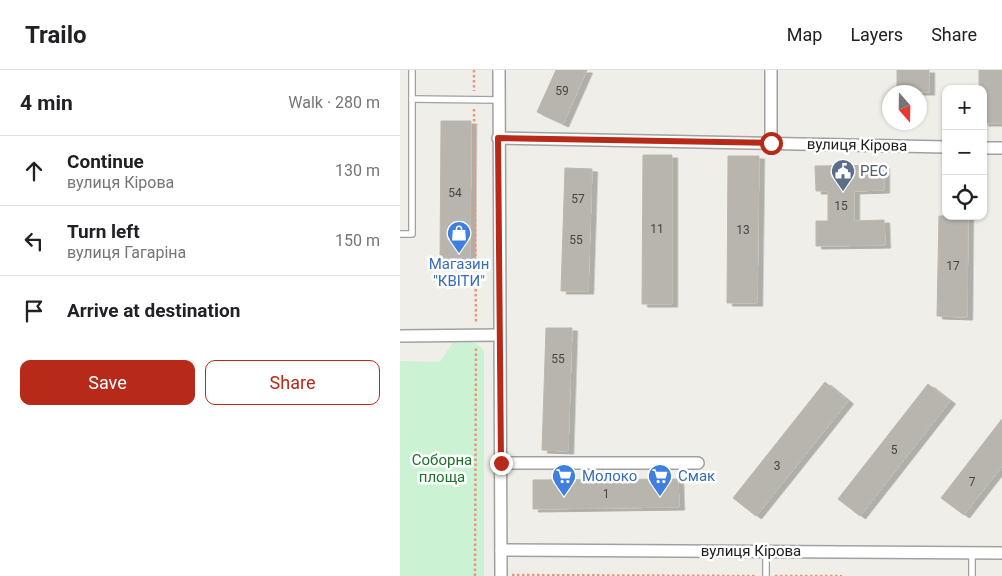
<!DOCTYPE html>
<meta charset="utf-8">
<style>
:root{--surface:#fff;--page:#f6f6f6;--text:#202124;--muted:#757577;--line:#e0e0e0;--accent:#b72a19}
body{margin:0;font-family:Roboto,sans-serif;background:var(--page);color:var(--text)}
.controls{position:absolute;right:15px;top:15px;display:grid;overflow:hidden;border-radius:10px;box-shadow:0 1px 4px #0004}
.controls button{width:45px;height:45px;display:grid;place-items:center;padding:0;border:0;border-bottom:1px solid var(--line);background:var(--surface);color:var(--text);font:25px sans-serif}
.compass{position:absolute;left:482px;top:15px;width:45px;height:45px;border-radius:50%;background:var(--surface);box-shadow:0 1px 4px #0004;rotate:160deg}
.stop{position:absolute;width:15px;height:15px;margin:-11px;border:4px solid #b72a19;border-radius:50%;background:#fff}
.stop.end{background:#b72a19;border-color:#fff;box-shadow:0 1px 5px #0008}
.list{margin:0;padding:0;list-style:none}
h2{display:flex;justify-content:space-between;align-items:center;height:65px;margin:0;padding:0 20px;font-size:21px}
h2 small{font-size:16px;font-weight:400;color:var(--muted)}
.list li{display:grid;grid-template-columns:32px 1fr auto;gap:15px;align-items:center;box-sizing:border-box;height:70px;padding:0 20px;border-top:1px solid var(--line)}
.list b{display:block;font-size:19px;white-space:nowrap}
.list p{margin:0;font-size:16px;white-space:nowrap;color:var(--muted)}
.list em{font-size:16px;font-style:normal;color:var(--muted)}
.actions{display:flex;gap:10px;padding:15px 20px}
.actions a{flex:1;padding:11px 0;border:1px solid var(--accent);border-radius:10px;text-align:center;font-size:18px;color:var(--accent)}
.actions .main{background:var(--accent);color:#fff}
.icon{flex:none;width:28px;height:28px;fill:none;stroke:currentColor;stroke-width:2;stroke-linecap:round;stroke-linejoin:round}
.map{position:relative;flex:none;width:602px;height:506px;overflow:hidden}
header{display:flex;align-items:center;gap:30px;box-sizing:border-box;height:70px;padding:0 25px;background:var(--surface);border-bottom:1px solid var(--line)}
header strong{font-size:24px}
nav{display:flex;gap:28px;margin-inline-start:auto;font-size:18px}
main{display:flex}
aside{flex:1;background:var(--surface)}
.map>svg:first-child{display:block}
.park{fill:#cbf3d3}
.building{fill:#b8b4ae;stroke:#bfb7ac;filter:url(#shadow)}
.lines{fill:none;stroke-linecap:round;stroke-linejoin:round}
.service-casing{stroke:#a1a1a1;stroke-width:8}
.minor-casing{stroke:#a1a1a1;stroke-width:14}
.path{stroke:#e9967f;stroke-width:2.5;stroke-dasharray:2.5 2.5;stroke-linecap:butt}
.service{stroke:#fff;stroke-width:5.5}
.minor{stroke:#fff;stroke-width:11}
.route{stroke:#b72a19;stroke-width:6}
.labels{text-anchor:middle;stroke-width:5;stroke-linejoin:round;paint-order:stroke}
.number-label{font-size:12px;fill:#464544}
.street-label{font-size:15px;fill:#202020;stroke:#fff}
.service-label{font-size:15px;fill:#4e5e75;stroke:#fff;text-anchor:start}
.shop-label{font-size:15px;fill:#366cbe;stroke:#fff;text-anchor:start}
.park-label{font-size:15px;fill:#1a732b;stroke:#fff}
</style>
<header>
<strong>Trailo</strong>
<nav><a>Map</a><a>Layers</a><a>Share</a></nav>
</header>
<main>
<aside>
<h2>4 min<small>Walk · 280 m</small></h2>
<ul class="list">
<li><svg class="icon" aria-label="ahead" viewBox="0 0 24 24"><path d="M12 20V5M6 11l6-6 6 6"/></svg><div><b>Continue</b><p>вулиця Кірова</p></div><em>130 m</em></li>
<li><svg class="icon" aria-label="left" viewBox="0 0 24 24"><path d="M17 20v-9H6M10 6l-5 5 5 5"/></svg><div><b>Turn left</b><p>вулиця Гагаріна</p></div><em>150 m</em></li>
<li><svg class="icon" aria-label="arrive" viewBox="0 0 24 24"><path d="M6 21V4h12l-3 4 3 4H6"/></svg><div><b>Arrive at destination</b></div></li>
</ul>
<div class="actions"><a class="main">Save</a><a>Share</a></div>
</aside>
<div class="map">
<svg width="602" height="506" viewBox="0 0 602 506">
<defs>
<filter id="shadow"><feDropShadow dx="5.5" dy="3" stdDeviation="0" flood-color="#0004"/></filter>
</defs>
<rect width="100%" height="100%" fill="#efeee8"/>
<path class="park" d="M53 272C65 272 78 269 84 282V506H0V291L40 292Z"/>
<g class="building">
<path d="M156 0H187L163 54 137 42Z"/>
<rect x="497" y="0" width="32" height="22"/>
<path d="M579 0H602V53H583V19H579Z"/>
<path d="M41 51H71L70 194H40Z"/>
<path d="M243 85H272V234H242Z"/>
<path d="M328 86H359L357 233H327Z"/>
<path d="M484 95V120L454 121V151L484 150 485 175 416 176V151H428V121H416L415 96Z"/>
<path d="M165 98 192 99 188 221H161Z"/>
<path d="M539 146H568L567 247 537 246Z"/>
<path d="M146 258H172L168 381 142 380Z"/>
<path d="M425 312 448 331 356 446 333 428Z"/>
<path d="M528 314 550 331 460 446 438 429Z"/>
<path d="M602 349V396L564 445 541 428Z"/>
<path d="M278 409 279 437 133 439V410Z"/>
</g>
<g class="lines">
<g class="service-casing">
<g id="service">
<path d="M12 29 99 30"/>
<path d="M0 164H12V0"/>
<path d="M572 483V506"/>
<path d="M366 506V481"/>
</g>
</g>
<g class="minor-casing">
<g id="minor">
<path d="M99 0 101 506"/>
<path d="M98 68 546 77"/>
<path d="M371 73V0"/>
<path d="M583 78H602"/>
<path d="M0 266 99 265"/>
<path d="M101 393H298"/>
<path d="M101 480 602 483"/>
</g>
</g>
<g class="path">
<path d="M74 0V21"/>
<path d="M74 39 76 253"/>
<path d="M112 505 357 506"/>
<path d="M75 506 76 276"/>
<path d="M375 506H442"/>
</g>
<use href="#service" class="service"/>
<use href="#minor" class="minor"/>
</g>
<g class="lines">
<path class="route" d="M101 393 98 68 371 73"/>
</g>
<defs>
<g id="civic-pin" transform="scale(1.25)"><path d="M0 17L-7.5 6A9.5 9.5 0 1 1 7.5 6Z" fill="#5c6f8a" stroke="#fff"/><path d="M-.6-6.5H3V-4.5H.6V-3L4-1V1h2V6H-6V1h2V-1L-.6-3ZM-1.2 2.5V6h2.4V2.5Z" fill="#fff"/></g>
<g id="shop-pin" transform="scale(1.25)"><path d="M0 17L-7.5 6A9.5 9.5 0 1 1 7.5 6Z" fill="#3f7fe0" stroke="#fff"/><path d="M-5-2.5h2.3a2.7 3.5 0 0 1 5.4 0H5L5.5 6h-11ZM-1.5-2.5h3a1.5 2.3 0 0 0-3 0Z" fill="#fff"/></g>
<g id="supermarket-pin" transform="scale(1.25)"><path d="M0 17L-7.5 6A9.5 9.5 0 1 1 7.5 6Z" fill="#3f7fe0" stroke="#fff"/><path d="M-6-5.5h2.5l.6 2H6L4.5 2H-2.5L-4.4-4H-6ZM-1.5 3.2a1.3 1.3 0 1 0 .1 0ZM3 3.2a1.3 1.3 0 1 0 .1 0Z" fill="#fff"/></g>
</defs>
<g fill-rule="evenodd">
<use href="#civic-pin" x="443" y="101"/>
<use href="#shop-pin" x="59" y="163"/>
<use href="#supermarket-pin" x="164" y="406"/>
<use href="#supermarket-pin" x="260" y="406"/>
</g>
<g class="labels">
<g class="number-label">
<text x="162" y="25">59</text>
<text x="55" y="127">54</text>
<text x="178" y="133">57</text>
<text x="441" y="140">15</text>
<text x="257" y="163">11</text>
<text x="343" y="164">13</text>
<text x="176" y="174">55</text>
<text x="553" y="200">17</text>
<text x="158" y="293">55</text>
<text x="494" y="384">5</text>
<text x="377" y="400">3</text>
<text x="572" y="416">7</text>
<text x="206" y="428">1</text>
</g>
<g class="street-label">
<text transform="translate(457 75) rotate(1)" y="5">вулиця Кірова</text>
<text x="351" y="486">вулиця Кірова</text>
</g>
<g class="service-label">
<text x="460" y="106">РЕС</text>
</g>
<g class="shop-label">
<text x="59" y="199" text-anchor="middle">Магазин<tspan x="59" dy="17">"КВІТИ"</tspan></text>
<text x="182" y="411">Молоко</text>
<text x="278" y="411">Смак</text>
</g>
<g class="park-label">
<text x="42" y="395">Соборна<tspan x="42" dy="17">площа</tspan></text>
</g>
</g>
</svg>
<div class="controls">
<button>+</button>
<button>−</button>
<button><svg class="icon" aria-label="locate" viewBox="0 0 24 24"><circle cx="12" cy="12" r="6"/><path d="M12 2v4M12 18v4M2 12h4M18 12h4"/></svg></button>
</div>
<svg class="compass" viewBox="-18 -18 36 36"><path d="M0-13l5 13h-10z" fill="#e53935"/><path d="M0 13l5-13h-10z" fill="#757577"/></svg>
<div class="stop" style="left:371px;top:73px"></div>
<div class="stop end" style="left:101px;top:393px"></div>
</div>
</main>
